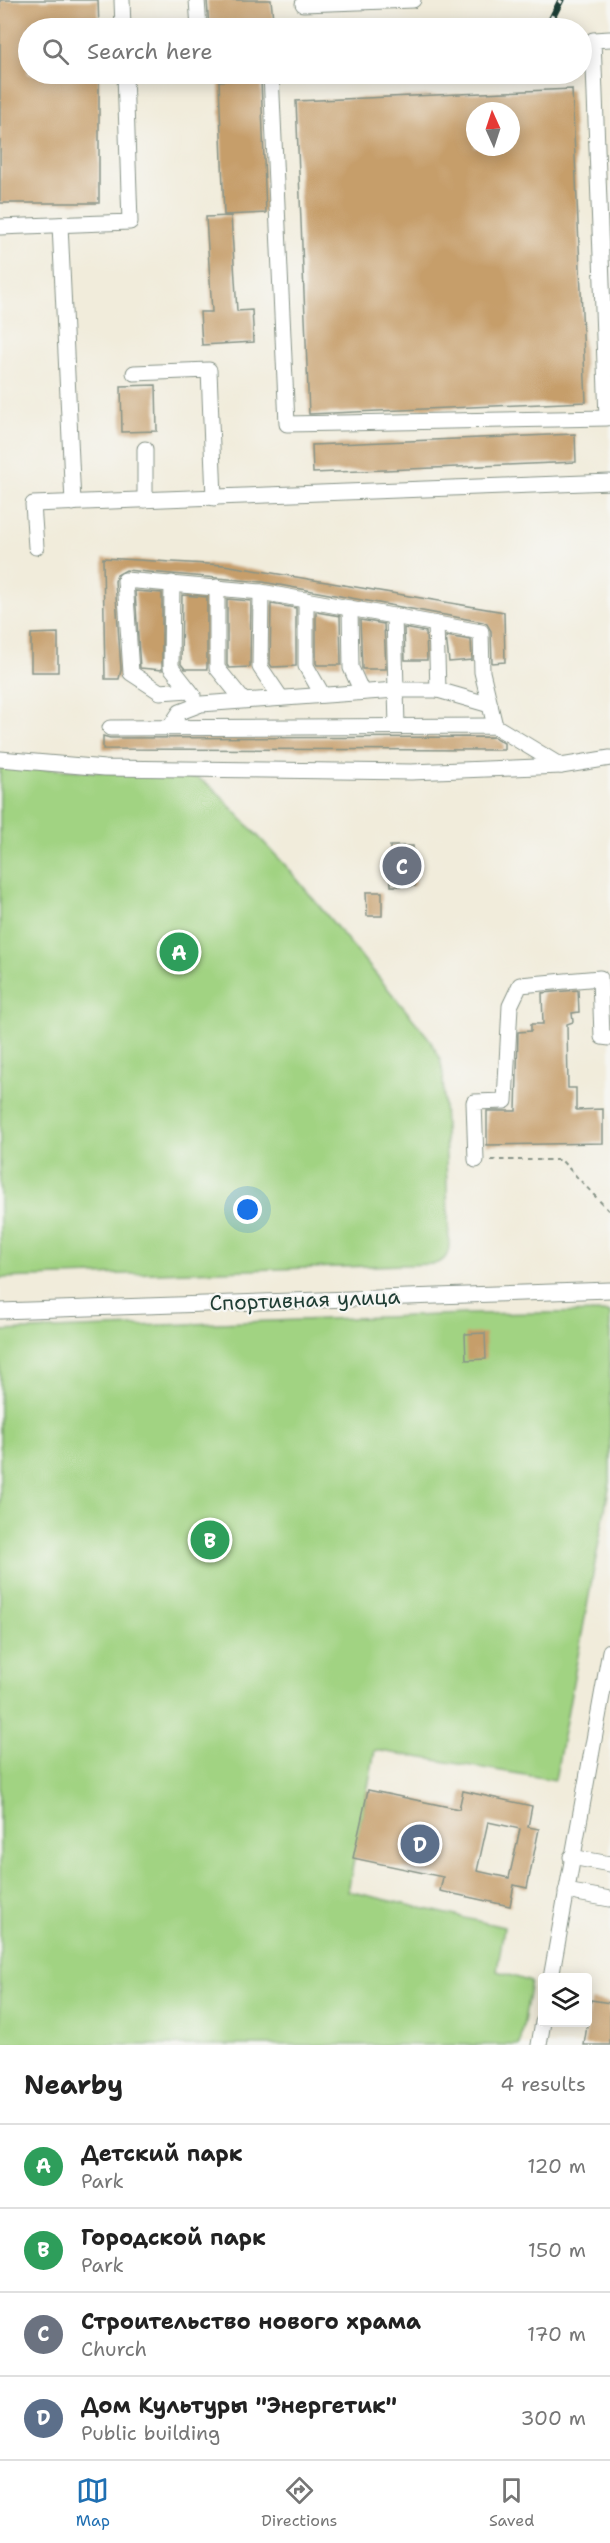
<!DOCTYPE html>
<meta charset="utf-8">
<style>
:root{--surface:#fff;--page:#f6f6f6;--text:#222;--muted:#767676;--line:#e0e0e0;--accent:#1f6fb2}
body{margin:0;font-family:"Shantell Sans",sans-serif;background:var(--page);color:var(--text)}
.controls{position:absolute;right:18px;bottom:18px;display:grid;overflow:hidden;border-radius:6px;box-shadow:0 3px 15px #0003}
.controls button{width:54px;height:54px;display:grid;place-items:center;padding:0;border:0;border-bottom:2px solid var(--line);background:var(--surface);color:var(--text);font:30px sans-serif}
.compass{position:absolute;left:466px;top:102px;width:54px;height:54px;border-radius:50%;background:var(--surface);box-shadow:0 3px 15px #0003;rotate:357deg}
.you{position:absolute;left:248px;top:1210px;width:21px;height:21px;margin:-15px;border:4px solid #fff;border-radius:50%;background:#1a73e8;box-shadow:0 0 0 9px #1a73e833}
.badge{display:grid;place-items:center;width:39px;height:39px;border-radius:50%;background:var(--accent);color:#fff;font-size:20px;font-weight:700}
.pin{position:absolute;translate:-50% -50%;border:3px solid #fff;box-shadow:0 2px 6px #0006}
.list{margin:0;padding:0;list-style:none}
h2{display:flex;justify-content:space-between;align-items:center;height:78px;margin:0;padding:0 24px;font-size:26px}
h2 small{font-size:20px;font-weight:400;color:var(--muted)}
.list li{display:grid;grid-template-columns:39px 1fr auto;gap:18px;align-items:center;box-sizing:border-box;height:84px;padding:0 24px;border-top:2px solid var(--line)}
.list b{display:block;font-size:22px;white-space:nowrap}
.list p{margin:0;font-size:20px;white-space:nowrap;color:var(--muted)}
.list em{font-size:20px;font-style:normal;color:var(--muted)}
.icon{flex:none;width:33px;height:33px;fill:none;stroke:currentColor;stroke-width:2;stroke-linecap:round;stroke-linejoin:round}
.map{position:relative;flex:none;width:610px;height:2045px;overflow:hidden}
.search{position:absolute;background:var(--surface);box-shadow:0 3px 15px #0003;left:18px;right:18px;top:18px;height:66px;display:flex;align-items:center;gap:15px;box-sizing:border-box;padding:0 21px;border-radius:33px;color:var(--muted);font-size:22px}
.sheet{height:414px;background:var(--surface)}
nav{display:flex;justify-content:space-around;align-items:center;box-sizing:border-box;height:84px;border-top:2px solid var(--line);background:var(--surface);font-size:16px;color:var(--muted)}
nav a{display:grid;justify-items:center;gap:3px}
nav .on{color:var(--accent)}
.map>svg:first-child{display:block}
.green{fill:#a1d382;stroke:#60885b;stroke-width:1.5}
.building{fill:#c69e6a;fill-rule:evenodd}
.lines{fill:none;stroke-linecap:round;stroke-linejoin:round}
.minor-casing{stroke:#889488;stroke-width:17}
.path{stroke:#889488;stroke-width:2;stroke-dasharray:4.5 4.5;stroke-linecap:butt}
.minor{stroke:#fff;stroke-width:15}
.rail-casing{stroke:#1f3d34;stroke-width:7}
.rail{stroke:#f6f6f2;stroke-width:4.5;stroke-dasharray:14;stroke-linecap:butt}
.labels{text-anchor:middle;stroke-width:4.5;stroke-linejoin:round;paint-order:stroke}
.street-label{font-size:21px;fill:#1f3d34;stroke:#f6f6f2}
</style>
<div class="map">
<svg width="610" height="2045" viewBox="0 0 610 2045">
<rect width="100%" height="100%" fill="#f6f6f2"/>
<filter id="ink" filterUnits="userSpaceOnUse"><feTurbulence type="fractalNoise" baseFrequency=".0167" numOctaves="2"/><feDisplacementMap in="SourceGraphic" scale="12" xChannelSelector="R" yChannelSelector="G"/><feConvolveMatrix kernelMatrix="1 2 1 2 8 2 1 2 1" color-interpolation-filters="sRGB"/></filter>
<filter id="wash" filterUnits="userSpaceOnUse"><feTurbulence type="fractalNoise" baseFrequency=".008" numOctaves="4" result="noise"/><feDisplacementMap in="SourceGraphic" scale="24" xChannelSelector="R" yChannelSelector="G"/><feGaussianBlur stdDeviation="1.35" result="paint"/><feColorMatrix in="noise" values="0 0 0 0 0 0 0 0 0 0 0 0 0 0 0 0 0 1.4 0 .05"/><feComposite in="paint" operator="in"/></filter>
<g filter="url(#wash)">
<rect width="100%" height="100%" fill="#f1ecdb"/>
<g class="green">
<path d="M19 767 198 778 215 790 286 866 428 1037 440 1058 443 1074 449 1244C449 1255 445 1262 434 1264L0 1278V768Z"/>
<path d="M610 1312V1482L555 1780 375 1750 348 1891 504 1927 497 1971 531 1982 520 2045H0V1331L467 1314Z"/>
</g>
<g id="blocks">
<g class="building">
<path d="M0 0H98L99 28H28V74H99V203H0Z"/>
<path d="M207 0H271L274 28H209Z"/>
<path d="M261 79 266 213 224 215 219 81Z"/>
<path d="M572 89 586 402 309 414 296 101ZM475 111H511V147H475Z"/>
<path d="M231 216 237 311 252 310 254 342 202 345 200 312H212L206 217Z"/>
<path d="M156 385 157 431 122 432 121 386Z"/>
<path d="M575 434 576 462 313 473 312 445Z"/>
<path d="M103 558 224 565 504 612 505 662 492 663 491 631 487 624 483 622 263 582 126 570 117 575 115 581 121 670 119 679H105Z"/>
<path d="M135 591 162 593V670L140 668Z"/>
<path d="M182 595 207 597V669H185L181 664Z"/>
<path d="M227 599 251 601 250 667 229 668 227 665Z"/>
<path d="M271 604 296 608V666L272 667 270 664Z"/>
<path d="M316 612 340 616 341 665H317L316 663Z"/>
<path d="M360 620 384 624 386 669H362Z"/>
<path d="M404 628 426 632 427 660H405Z"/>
<path d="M58 633V672H31V634Z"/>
<path d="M446 636 471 640 472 660 449 662Z"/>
<path d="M103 736 110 738 494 737 504 743V750L103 749Z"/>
<path d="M390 846H413L415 886H391Z"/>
<path d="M366 892H382V916H367Z"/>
<path d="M578 990 579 1012 572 1013 573 1022 567 1024 568 1088H576V1110L603 1109V1143L487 1145V1111H516L518 1032 531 1031V1024H543L542 993Z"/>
<path d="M485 1333 486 1359 466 1360 465 1334Z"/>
<path d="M368 1790 459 1809 463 1791 532 1806 528 1827 539 1829 527 1888 514 1885 510 1906 440 1891 443 1877 353 1858ZM488 1822 520 1829 509 1878 477 1871Z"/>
<path d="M591 2000 610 2003V2045H584Z"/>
</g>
</g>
</g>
<g filter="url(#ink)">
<use href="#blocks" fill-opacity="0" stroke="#889488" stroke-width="1.5"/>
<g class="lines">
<g class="minor-casing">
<g id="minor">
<path d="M122 0 123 28"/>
<path d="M197 0 199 28"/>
<path d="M303 4 413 0"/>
<path d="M271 74 287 424 607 418 593 40 610 39"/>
<path d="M60 225 73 503"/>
<path d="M0 227 130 222 125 74"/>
<path d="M134 373 209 370 214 498"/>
<path d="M145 500V449"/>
<path d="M36 547 33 504 610 482"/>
<path d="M172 583 171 667 193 695"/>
<path d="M217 587V668L243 700"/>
<path d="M261 592 260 667 281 698"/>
<path d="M306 600V666L322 694"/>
<path d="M350 608 351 668 362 692"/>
<path d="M394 616 397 726"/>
<path d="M436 624 438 690"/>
<path d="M189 690 160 692 131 673 125 580 261 592 481 632 482 672 495 726"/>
<path d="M170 727 180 712 201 704 396 690H438L490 705"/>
<path d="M110 728 495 726 561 766"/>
<path d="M0 759 105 768 411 772 561 766 610 758"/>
<path d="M476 1160 474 1102 505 1101 510 1006 520 985 600 978 602 1037 610 1038"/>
<path d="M0 1311 610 1290"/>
<path d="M571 1857 610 1864"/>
<path d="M566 1891 610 1899"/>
<path d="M551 1978 610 1651"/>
<path d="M539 2045 543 2022"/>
</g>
</g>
<path class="path" d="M491 1160H561L610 1212"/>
<use href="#minor" class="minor"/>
<g class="rail-casing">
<path id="rail" d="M547 28 561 0"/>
</g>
<use href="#rail" class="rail"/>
</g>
</g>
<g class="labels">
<g class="street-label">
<text transform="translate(305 1300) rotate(-2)" y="7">Спортивная улица</text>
</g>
</g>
</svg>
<div class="controls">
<button><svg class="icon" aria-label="layers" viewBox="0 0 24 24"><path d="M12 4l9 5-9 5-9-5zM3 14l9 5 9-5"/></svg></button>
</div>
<svg class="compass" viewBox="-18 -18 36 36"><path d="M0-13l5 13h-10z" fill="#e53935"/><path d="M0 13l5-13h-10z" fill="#767676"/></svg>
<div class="you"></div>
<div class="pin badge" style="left:179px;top:952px;background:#2e9e5b">A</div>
<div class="pin badge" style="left:210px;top:1540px;background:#2e9e5b">B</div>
<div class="pin badge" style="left:402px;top:866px;background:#6b7280">C</div>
<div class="pin badge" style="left:420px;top:1844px;background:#5c6f8a">D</div>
<div class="search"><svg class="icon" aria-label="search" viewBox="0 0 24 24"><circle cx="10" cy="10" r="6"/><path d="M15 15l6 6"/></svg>Search here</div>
</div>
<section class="sheet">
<h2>Nearby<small>4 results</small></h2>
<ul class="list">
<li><span class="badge" style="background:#2e9e5b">A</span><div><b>Детский парк</b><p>Park</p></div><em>120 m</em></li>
<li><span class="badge" style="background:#2e9e5b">B</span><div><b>Городской парк</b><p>Park</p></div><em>150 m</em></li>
<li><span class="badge" style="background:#6b7280">C</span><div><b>Строительство нового храма</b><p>Church</p></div><em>170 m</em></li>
<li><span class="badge" style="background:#5c6f8a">D</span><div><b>Дом Культуры &quot;Энергетик&quot;</b><p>Public building</p></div><em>300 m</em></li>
</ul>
</section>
<nav>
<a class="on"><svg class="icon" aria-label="map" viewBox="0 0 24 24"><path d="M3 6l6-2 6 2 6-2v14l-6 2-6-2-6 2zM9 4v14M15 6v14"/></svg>Map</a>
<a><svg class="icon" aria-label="directions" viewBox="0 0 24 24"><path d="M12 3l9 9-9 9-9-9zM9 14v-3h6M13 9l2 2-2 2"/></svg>Directions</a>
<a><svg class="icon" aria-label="saved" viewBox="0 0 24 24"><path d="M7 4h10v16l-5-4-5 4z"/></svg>Saved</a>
</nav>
